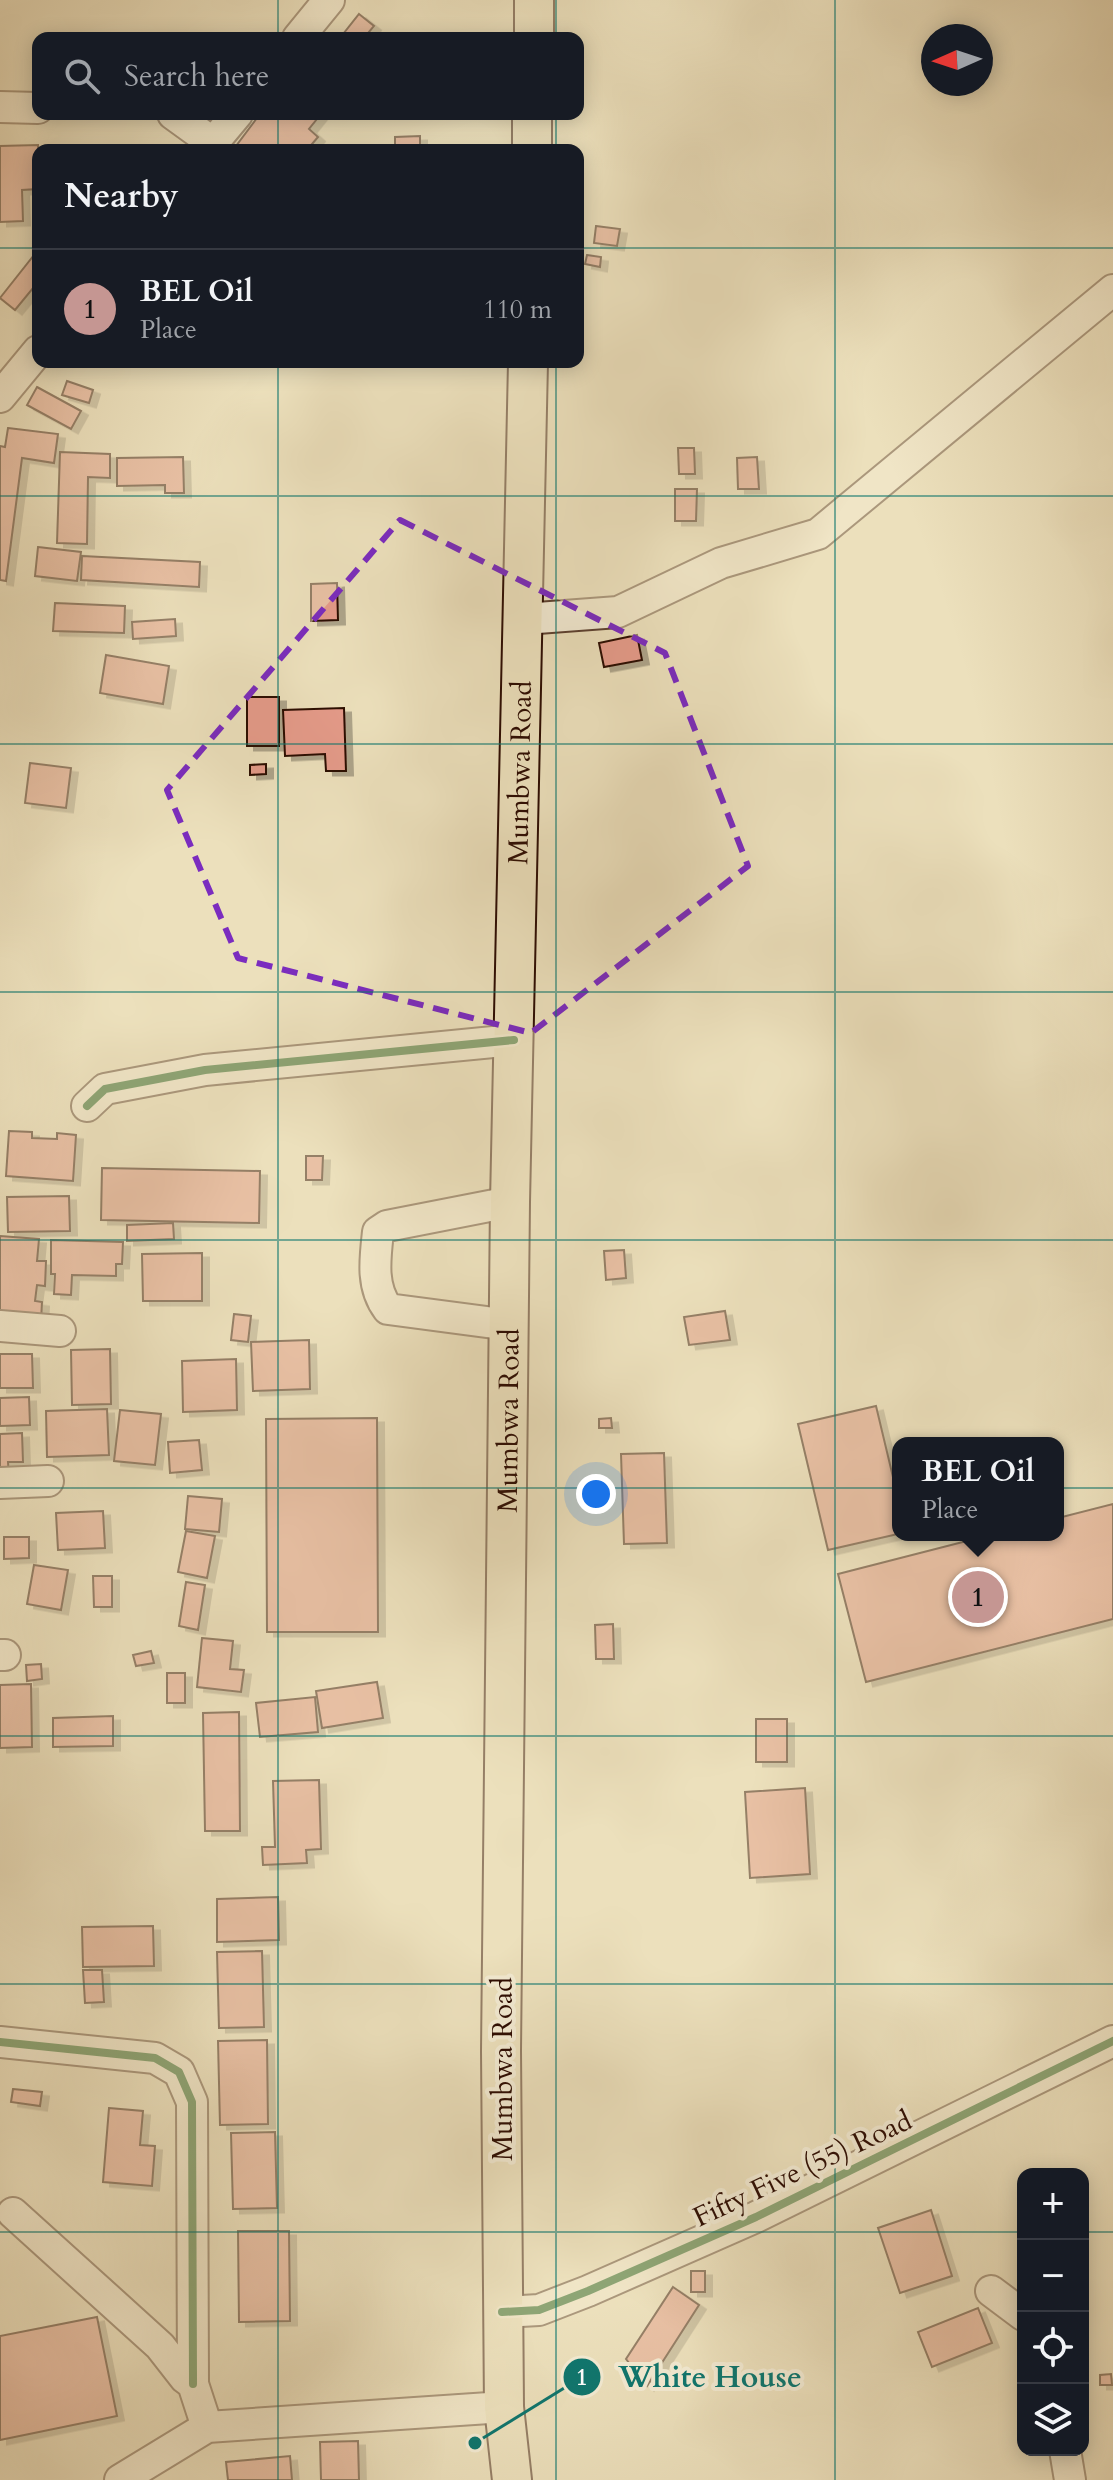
<!DOCTYPE html>
<meta charset="utf-8">
<style>
:root{--surface:#171b24;--page:#20242c;--text:#f1f3f6;--muted:#9ea1a6;--line:#363941;--accent:#c59692}
body{margin:0;font-family:Cardo,serif;background:var(--page);color:var(--text)}
.controls{position:absolute;right:24px;bottom:24px;display:grid;overflow:hidden;border-radius:16px;box-shadow:0 4px 20px #0003}
.controls button{width:72px;height:72px;display:grid;place-items:center;padding:0;border:0;border-bottom:2px solid var(--line);background:var(--surface);color:var(--text);font:40px sans-serif}
.compass{position:absolute;left:921px;top:24px;width:72px;height:72px;border-radius:50%;background:var(--surface);box-shadow:0 4px 20px #0003;rotate:267deg}
.you{position:absolute;left:596px;top:1494px;width:28px;height:28px;margin:-20px;border:6px solid #fff;border-radius:50%;background:#1a73e8;box-shadow:0 0 0 12px #1a73e833}
.badge{display:grid;place-items:center;width:52px;height:52px;border-radius:50%;background:var(--accent);color:#111;font-size:26px;font-weight:700}
.pin{position:absolute;translate:-50% -50%;border:4px solid #fff;box-shadow:0 2px 8px #0006}
.popup{position:absolute;left:892px;top:1437px;width:172px;height:104px;box-sizing:border-box;display:grid;place-content:center;border-radius:16px;background:var(--surface);filter:drop-shadow(0 2px 6px #0005);font-size:26px;white-space:nowrap;color:var(--muted)}
.popup b{font-size:30px;color:var(--text)}
.popup::after{content:'';position:absolute;left:50%;top:100%;margin-left:-16px;border:16px solid transparent;border-top-color:var(--surface)}
.list{margin:0;padding:0;list-style:none}
h2{display:flex;justify-content:space-between;align-items:center;height:104px;margin:0;padding:0 32px;font-size:34px}
h2 small{font-size:26px;font-weight:400;color:var(--muted)}
.list li{display:grid;grid-template-columns:52px 1fr auto;gap:24px;align-items:center;box-sizing:border-box;height:120px;padding:0 32px;border-top:2px solid var(--line)}
.list b{display:block;font-size:30px;white-space:nowrap}
.list p{margin:0;font-size:26px;white-space:nowrap;color:var(--muted)}
.list em{font-size:26px;font-style:normal;color:var(--muted)}
.icon{flex:none;width:44px;height:44px;fill:none;stroke:currentColor;stroke-width:2;stroke-linecap:round;stroke-linejoin:round}
.map{position:relative;flex:none;width:1113px;height:2480px;overflow:hidden}
.search{position:absolute;background:var(--surface);box-shadow:0 4px 20px #0003;left:32px;top:32px;width:552px;height:88px;display:flex;align-items:center;gap:20px;box-sizing:border-box;padding:0 28px;border-radius:16px;color:var(--muted);font-size:30px}
.panel{position:absolute;background:var(--surface);box-shadow:0 4px 20px #0003;left:32px;top:144px;width:552px;height:224px;border-radius:16px}
.map>svg:first-child{display:block}
.building{fill:#e59b8a;stroke:#2c0b01;stroke-width:2;filter:url(#shadow)}
.lines{fill:none;stroke-linecap:round;stroke-linejoin:round}
.minor-casing{stroke:#5c4030;stroke-width:34}
.major-casing{stroke:#2c0b01;stroke-width:42}
.minor{stroke:#f3ebd3;stroke-width:30}
.major{stroke:#ece0bc;stroke-width:38}
.cycleway-casing{stroke:#f3ebd3;stroke-width:13}
.cycleway{stroke:#1b5e20;stroke-width:8}
.marked{fill:none;stroke:#7b2cbf;stroke-width:6;stroke-dasharray:16 10;stroke-linejoin:round}
.grid{fill:none;stroke:#0f766e;stroke-width:2;stroke-opacity:0.55}
.labels{text-anchor:middle;stroke-width:8;stroke-linejoin:round;paint-order:stroke}
.street-label{font-size:28px;fill:#2c0b01;stroke:#f3ebd3}
.leader{fill:none;stroke:#0f766e;stroke-width:3}
.callout-dot{fill:#0f766e;stroke:#f3ebd3;stroke-width:3}
.mark-label{font-size:24px;text-anchor:middle;font-weight:bold;fill:#fff}
.callout-label{font-size:30px;text-anchor:middle;font-weight:bold;fill:#0f766e;stroke:#f3ebd3;stroke-width:8;stroke-linejoin:round;paint-order:stroke}
</style>
<div class="map">
<svg width="1113" height="2480" viewBox="0 0 1113 2480">
<defs>
<filter id="shadow"><feDropShadow dx="7" dy="4.5" stdDeviation="0" flood-color="#0004"/></filter>
</defs>
<rect width="100%" height="100%" fill="#ece0bc"/>
<filter id="stains"><feTurbulence type="fractalNoise" baseFrequency=".0025" numOctaves="4"/><feColorMatrix values="0 0 0 0 .2 0 0 0 0 .09 0 0 0 0 .02 0 0 0 .5 -.17"/></filter>
<radialGradient id="worn" r=".72"><stop offset=".6" stop-color="#630" stop-opacity="0"/><stop offset="1" stop-color="#630" stop-opacity=".3"/></radialGradient>
<g class="building">
<path d="M359 14 374 26 364 38H340Z"/>
<path d="M260 114H321L309 129 318 137 307 150H233Z"/>
<path d="M420 136V149H395V137Z"/>
<path d="M38 145V189L22 190 23 221 0 222V146Z"/>
<path d="M596 226 620 229 617 246 594 243Z"/>
<path d="M38 250V291L33 288 15 310 0 298Z"/>
<path d="M587 255 601 257 600 267 585 264Z"/>
<path d="M67 381 93 390 89 403 62 395Z"/>
<path d="M37 387 81 411 71 429 27 405Z"/>
<path d="M8 428 58 434 54 463 22 458 6 581 0 580V446L5 447Z"/>
<path d="M678 448H694L695 474H679Z"/>
<path d="M60 452 110 454V478L88 477 87 544 57 543Z"/>
<path d="M183 457 184 493H165V485L117 486V458Z"/>
<path d="M757 457 759 489H738L737 458Z"/>
<path d="M675 489H697L696 521H675Z"/>
<path d="M38 547 81 552 77 581 35 576Z"/>
<path d="M82 556 200 562 199 587 81 580Z"/>
<path d="M337 583 338 620 311 621V584Z"/>
<path d="M55 603 125 606 124 633 53 631Z"/>
<path d="M175 619 176 636 133 639 132 622Z"/>
<path d="M637 635 642 660 604 667 599 643Z"/>
<path d="M106 655 169 666 163 704 100 693Z"/>
<rect x="247" y="697" width="32" height="49"/>
<path d="M344 708 346 771H326L325 754 285 756 283 710Z"/>
<path d="M30 763 71 768 66 808 25 803Z"/>
<path d="M266 764V774L250 775V765Z"/>
<path d="M9 1131 32 1132V1138L57 1139V1133L76 1135 73 1181 6 1176Z"/>
<path d="M306 1156H323L322 1180H306Z"/>
<path d="M102 1168 260 1171 259 1223 101 1220Z"/>
<path d="M69 1196 70 1231 8 1232 7 1197Z"/>
<path d="M173 1223 174 1239 127 1241V1225Z"/>
<path d="M0 1236 39 1239 37 1261H46L45 1286 37 1285 35 1301 42 1302 41 1321 0 1318Z"/>
<path d="M51 1240 123 1242 122 1264H116V1276L72 1275 71 1295 54 1294 55 1274H51Z"/>
<path d="M624 1250 626 1278 606 1280 604 1251Z"/>
<path d="M202 1253V1301H143L142 1254Z"/>
<path d="M725 1311 730 1340 689 1345 684 1317Z"/>
<path d="M234 1314 251 1316 248 1342 231 1340Z"/>
<path d="M309 1340 310 1389 253 1391 251 1342Z"/>
<path d="M110 1349 111 1404 72 1405 71 1350Z"/>
<path d="M0 1354H32L33 1388H0Z"/>
<path d="M236 1359 237 1410 183 1412 182 1361Z"/>
<path d="M29 1397 30 1425 0 1426V1398Z"/>
<path d="M876 1406 898 1498V1534L828 1550 798 1424Z"/>
<path d="M107 1409 109 1455 47 1457 46 1411Z"/>
<path d="M120 1410 161 1414 155 1465 114 1461Z"/>
<path d="M377 1418 378 1632H267L266 1419Z"/>
<path d="M611 1418 612 1428H599V1419Z"/>
<path d="M22 1433 23 1462H8L9 1478H0V1434Z"/>
<path d="M199 1440 202 1470 170 1473 168 1442Z"/>
<path d="M664 1453 667 1543 624 1544 621 1454Z"/>
<path d="M188 1496 222 1499 219 1532 185 1529Z"/>
<path d="M1113 1504V1619L866 1682 838 1574 990 1535H1058V1518Z"/>
<path d="M103 1511 105 1548 58 1550 56 1513Z"/>
<path d="M186 1531 215 1536 207 1578 178 1572Z"/>
<path d="M4 1537H29V1558L4 1559Z"/>
<path d="M34 1565 68 1570 61 1610 27 1604Z"/>
<path d="M93 1576H112V1607H94Z"/>
<path d="M186 1582 205 1585 198 1630 179 1626Z"/>
<path d="M613 1624 614 1659H596L595 1625Z"/>
<path d="M202 1638 233 1641 230 1669 244 1670 241 1692 197 1687Z"/>
<path d="M151 1651 154 1663 136 1666 133 1655Z"/>
<path d="M41 1664 42 1679 27 1681 26 1665Z"/>
<rect x="167" y="1673" width="18" height="30"/>
<path d="M377 1682 383 1718 322 1728 316 1691Z"/>
<path d="M31 1684 32 1747 0 1748V1685Z"/>
<path d="M315 1697 318 1732 260 1737 256 1703Z"/>
<path d="M239 1712 240 1831H205L203 1713Z"/>
<path d="M113 1716V1746L53 1747V1718Z"/>
<rect x="756" y="1719" width="31" height="43"/>
<path d="M319 1780 321 1849 306 1850 307 1863 263 1865 262 1847H275L273 1781Z"/>
<path d="M805 1788 810 1874 750 1878 745 1792Z"/>
<path d="M278 1897 279 1940 217 1942V1899Z"/>
<path d="M153 1926 154 1966 83 1967 82 1927Z"/>
<path d="M262 1951 264 2027 219 2028 217 1952Z"/>
<path d="M83 1970H102L104 2002 85 2003Z"/>
<path d="M267 2040 268 2124 220 2125 218 2041Z"/>
<path d="M13 2089 42 2092 40 2106 11 2102Z"/>
<path d="M109 2108 143 2111 140 2145 155 2146 152 2186 103 2182Z"/>
<path d="M275 2132 277 2208 233 2209 231 2133Z"/>
<path d="M931 2210 952 2276 900 2293 878 2228Z"/>
<path d="M238 2231H289L290 2321 239 2322Z"/>
<rect x="691" y="2271" width="14" height="21"/>
<path d="M673 2287 699 2305 647 2386 626 2359Z"/>
<path d="M978 2308 992 2343 932 2367 918 2332Z"/>
<path d="M97 2317 117 2416 0 2440V2336Z"/>
<path d="M1111 2374 1112 2385H1100V2375Z"/>
<path d="M358 2441 359 2480H321L320 2442Z"/>
<path d="M290 2456 292 2480H228L226 2462Z"/>
</g>
<g class="lines">
<g class="minor-casing">
<g id="minor">
<path d="M298 38 329 0"/>
<path d="M0 107 38 108"/>
<path d="M173 114 213 143"/>
<path d="M207 150 237 114"/>
<path d="M0 397 38 351"/>
<path d="M524 619 618 612 721 563 818 534 1113 290"/>
<path d="M87 1106 105 1089 205 1070 514 1040"/>
<path d="M509 1325 388 1309C371 1287 375 1259 378 1232L387 1226 510 1202"/>
<path d="M0 1326 60 1331"/>
<path d="M0 1483 48 1481"/>
<path d="M0 1655H5"/>
<path d="M0 2042 155 2058 179 2072 192 2102 193 2384"/>
<path d="M13 2213 160 2346 185 2378 193 2384 207 2427"/>
<path d="M991 2291 1023 2315"/>
<path d="M502 2312 539 2310 588 2291 756 2217 1113 2041"/>
<path d="M1065 2450 1070 2480"/>
<path d="M120 2480 207 2427 504 2407"/>
</g>
</g>
<g class="major-casing">
<g id="major">
<path d="M534 38V0"/>
<path d="M532 150V114"/>
<path id="s1" d="M512 2480 504 2407 501 2051 510 1202 528 362"/>
</g>
</g>
<use href="#minor" class="minor"/>
<use href="#major" class="major"/>
<g class="cycleway-casing">
<g id="cycleway">
<path d="M87 1106 105 1089 205 1070 514 1040"/>
<path d="M0 2042 155 2058 179 2072 192 2102 193 2384"/>
<path d="M502 2312 539 2310 588 2291 756 2217 1113 2041"/>
</g>
</g>
<use href="#cycleway" class="cycleway"/>
</g>
<path d="M0 0H1113V2480H0ZM400 520 665 653 748 866 531 1033 238 958 167 790Z" fill="#ece0bc" fill-opacity=".55" fill-rule="evenodd"/>
<path class="marked" d="M400 520 665 653 748 866 531 1033 238 958 167 790Z"/>
<path class="grid" d="M278 0V38M556 0V38M835 0V2480M278 114V150M556 114V150M0 248H38M578 248H1113M278 362V2480M556 362V2480M0 496H1113M0 744H1113M0 992H1113M0 1240H1113M0 1488H1113M0 1736H1113M0 1984H1113M0 2232H1023M1083 2232H1113"/>
<g class="labels">
<g class="street-label">
<text dy="10" stroke="none"><textPath href="#s1" startOffset="1708">Mumbwa Road</textPath></text>
<text dy="10" stroke="none"><textPath href="#s1" startOffset="1060">Mumbwa Road</textPath></text>
<text transform="translate(502 2069) rotate(-90)" y="10">Mumbwa Road</text>
<text transform="translate(802 2168) rotate(-25)" y="10">Fifty Five (55) Road</text>
</g>
</g>
<path class="leader" d="M475 2443L582 2377"/>
<g class="callout-dot">
<circle cx="475" cy="2443" r="8"/>
<circle cx="582" cy="2377" r="20"/>
</g>
<g class="mark-label">
<text x="582" y="2385">1</text>
</g>
<g class="callout-label">
<text x="710" y="2387">White House</text>
</g>
<rect width="100%" height="100%" filter="url(#stains)"/>
<rect width="100%" height="100%" fill="url(#worn)"/>
</svg>
<div class="controls">
<button>+</button>
<button>−</button>
<button><svg class="icon" aria-label="locate" viewBox="0 0 24 24"><circle cx="12" cy="12" r="6"/><path d="M12 2v4M12 18v4M2 12h4M18 12h4"/></svg></button>
<button><svg class="icon" aria-label="layers" viewBox="0 0 24 24"><path d="M12 4l9 5-9 5-9-5zM3 14l9 5 9-5"/></svg></button>
</div>
<svg class="compass" viewBox="-18 -18 36 36"><path d="M0-13l5 13h-10z" fill="#e53935"/><path d="M0 13l5-13h-10z" fill="#9ea1a6"/></svg>
<div class="you"></div>
<div class="pin badge" style="left:978px;top:1597px">1</div>
<div class="popup"><b>BEL Oil</b>Place</div>
<div class="search"><svg class="icon" aria-label="search" viewBox="0 0 24 24"><circle cx="10" cy="10" r="6"/><path d="M15 15l6 6"/></svg>Search here</div>
<section class="panel">
<h2>Nearby<small></small></h2>
<ul class="list">
<li><span class="badge">1</span><div><b>BEL Oil</b><p>Place</p></div><em>110 m</em></li>
</ul>
</section>
</div>
